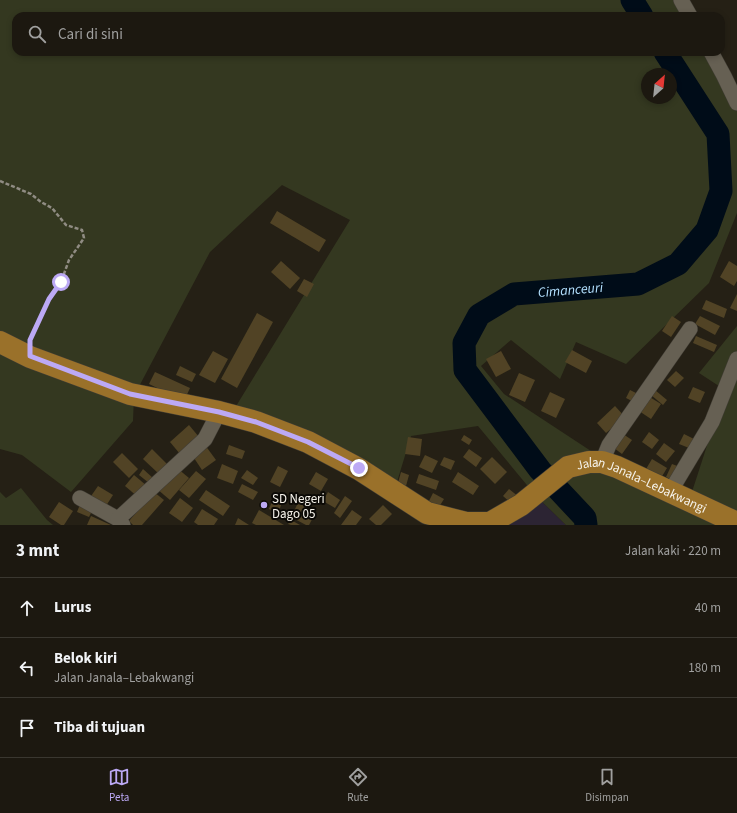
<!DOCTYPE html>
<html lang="id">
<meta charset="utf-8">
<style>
:root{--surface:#1c1810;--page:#29251e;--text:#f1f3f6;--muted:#a0a09f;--line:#3a3730;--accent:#bca9f5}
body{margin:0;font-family:"Source Sans 3",sans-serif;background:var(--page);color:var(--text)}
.compass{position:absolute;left:641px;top:68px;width:36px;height:36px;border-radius:50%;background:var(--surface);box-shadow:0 2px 6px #0003;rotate:27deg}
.stop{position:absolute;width:12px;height:12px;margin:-9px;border:3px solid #bca9f5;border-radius:50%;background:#fff}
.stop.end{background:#bca9f5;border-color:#fff;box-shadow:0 1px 4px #0008}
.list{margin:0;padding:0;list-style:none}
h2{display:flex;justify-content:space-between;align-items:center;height:52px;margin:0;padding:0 16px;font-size:17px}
h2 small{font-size:13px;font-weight:400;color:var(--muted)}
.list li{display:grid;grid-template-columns:26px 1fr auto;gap:12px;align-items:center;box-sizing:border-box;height:60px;padding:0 16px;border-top:1px solid var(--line)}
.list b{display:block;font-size:15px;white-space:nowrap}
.list p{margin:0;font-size:13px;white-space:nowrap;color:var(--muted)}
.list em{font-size:13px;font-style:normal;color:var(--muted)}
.icon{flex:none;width:22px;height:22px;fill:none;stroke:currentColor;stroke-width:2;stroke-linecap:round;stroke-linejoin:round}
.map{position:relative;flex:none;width:737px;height:525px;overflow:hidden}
.search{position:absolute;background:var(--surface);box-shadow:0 2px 6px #0003;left:12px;right:12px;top:12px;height:44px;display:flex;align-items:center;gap:10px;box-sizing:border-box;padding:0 14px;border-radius:12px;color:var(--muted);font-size:15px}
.sheet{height:232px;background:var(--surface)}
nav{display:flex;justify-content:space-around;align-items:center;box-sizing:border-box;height:56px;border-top:1px solid var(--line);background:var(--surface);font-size:11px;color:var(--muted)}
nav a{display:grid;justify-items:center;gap:2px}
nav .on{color:var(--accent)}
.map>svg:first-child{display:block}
.industrial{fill:#2c2433}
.green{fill:#343820;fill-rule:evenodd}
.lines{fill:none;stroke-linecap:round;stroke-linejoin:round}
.river{stroke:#000c18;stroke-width:23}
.building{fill:#514325}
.minor-casing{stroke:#413d35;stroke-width:16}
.primary-casing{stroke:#413d35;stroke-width:23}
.path{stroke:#908c83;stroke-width:2.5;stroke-dasharray:4 2;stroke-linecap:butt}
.minor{stroke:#666053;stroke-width:15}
.primary{stroke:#9a712a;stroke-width:22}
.route{stroke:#bca9f5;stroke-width:5}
.poi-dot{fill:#bca9f5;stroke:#0c0a06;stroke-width:1.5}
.labels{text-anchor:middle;stroke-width:4;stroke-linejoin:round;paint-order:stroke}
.street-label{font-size:13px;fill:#f6f3eb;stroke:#0c0a06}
.poi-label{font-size:13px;fill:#f6f3eb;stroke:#0c0a06;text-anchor:start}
.water-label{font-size:14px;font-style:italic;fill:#b3e1ff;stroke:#0c0a06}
</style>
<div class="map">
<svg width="737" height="525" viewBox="0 0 737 525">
<rect width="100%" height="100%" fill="#252015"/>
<path class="industrial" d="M536 496 566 525H505Z"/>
<g class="green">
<path d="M0 0H675L686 16H16V52H711L737 100V213L709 283 626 364 576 342 560 379 511 340 481 366 504 394 594 453 690 498 725 390 699 373 737 326V525H566L536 496 478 426 411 436 393 495 230 416 350 220 282 185 210 252 134 396 133 421 71 492 22 455 0 449ZM647 74H671V98H647Z"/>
<path d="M21 488 47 520 53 525H0V492L6 498Z"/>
</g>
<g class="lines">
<g class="river">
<path d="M632 0 642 16"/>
<path id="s1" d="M586 525 585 518 540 470 465 370 464 343 479 315 514 294 638 284 678 264 707 230 721 191 718 134 665 52"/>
</g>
</g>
<g class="building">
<path d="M277 211 326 240 319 252 270 223Z"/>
<path d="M281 261 300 278 290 289 271 272Z"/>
<path d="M729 261 737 266V281L734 286 720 277Z"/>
<path d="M304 279 314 284 307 297 297 291Z"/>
<path d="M737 294V311L730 308Z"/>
<path d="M706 300 727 309 724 318 702 309Z"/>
<path d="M257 313 273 322 237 388 221 379Z"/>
<path d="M672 316 681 322 671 337 662 331Z"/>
<path d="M700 316 720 326 715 335 695 324Z"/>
<path d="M696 336 717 345 714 352 693 343Z"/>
<path d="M572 350 592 361 586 373 565 362Z"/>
<path d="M213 351 228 359 215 383 199 375Z"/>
<path d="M501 351 511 369 496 377 486 359Z"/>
<path d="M180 366 196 374 192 382 176 375Z"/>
<path d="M676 371 684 378 675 387 667 380Z"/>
<path d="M155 372 190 388 184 401 149 384Z"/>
<path d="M519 373 535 380 525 402 509 395Z"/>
<path d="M693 387 705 392 700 403 688 398Z"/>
<path d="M630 390 640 395 636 403 626 398Z"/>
<path d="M655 390 667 400 663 405 651 395Z"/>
<path d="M550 392 565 399 556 418 541 411Z"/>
<path d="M648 396 661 404 651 419 639 411Z"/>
<path d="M615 406 625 417 606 433 597 423Z"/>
<path d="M189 425 199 437 180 454 170 442Z"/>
<path d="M649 432 659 440 652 449 642 442Z"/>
<path d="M623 434 632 440 622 454 614 448Z"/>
<path d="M684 434 694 439 689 448 679 444Z"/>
<path d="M464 435 472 440 469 445 461 440Z"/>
<path d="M408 437 422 439 420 456 405 454Z"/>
<path d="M664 443 675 451 666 462 656 454Z"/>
<path d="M205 445 216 460 202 470 192 455Z"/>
<path d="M229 445 245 451 242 459 226 454Z"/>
<path d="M152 449 168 465 159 474 143 459Z"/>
<path d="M469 449 482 458 476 467 463 457Z"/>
<path d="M122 453 138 469 129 478 113 462Z"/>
<path d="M425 455 438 461 432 473 419 467Z"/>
<path d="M444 457 455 461 451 470 440 465Z"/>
<path d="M492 457 507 472 495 484 480 469Z"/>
<path d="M652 459 667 468 661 478 646 469Z"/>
<path d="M222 464 238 471 233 484 217 478Z"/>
<path d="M672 464 680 467 674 481 666 477Z"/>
<path d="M278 466 288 471 280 487 270 482Z"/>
<path d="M177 468 189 478 170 500 157 489Z"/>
<path d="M143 469 153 478 149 483 139 475Z"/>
<path d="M247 470 258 478 253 485 241 478Z"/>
<path d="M196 471 206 479 189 498 179 490Z"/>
<path d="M316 472 328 479 321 491 309 484Z"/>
<path d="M401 472 409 475 406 486 398 483Z"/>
<path d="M458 472 479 486 473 495 452 482Z"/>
<path d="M419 474 439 481 436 490 416 483Z"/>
<path d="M134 475 147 486 138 497 125 486Z"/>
<path d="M242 484 258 492 253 500 238 492Z"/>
<path d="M98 486 113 495 104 509 89 499Z"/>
<path d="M509 489 519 497 513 505 503 496Z"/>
<path d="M206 490 230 506 223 516 199 500Z"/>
<path d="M154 492 164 500 142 525H133L129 521Z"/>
<path d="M328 492 340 500 335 508 323 501Z"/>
<path d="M433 493 444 499 439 507 429 501Z"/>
<path d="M345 496 352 501 340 518 334 513Z"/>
<path d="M180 498 193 508 182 522 169 513Z"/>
<path d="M273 499 282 503 278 513 269 509Z"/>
<path d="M59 502 73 511 64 525H61L49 517Z"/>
<path d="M81 502 94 507 89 517 77 512Z"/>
<path d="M298 503 316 512 309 525H306L291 517Z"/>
<path d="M383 505 392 514 381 525H376L369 519Z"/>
<path d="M202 509 218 519 214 525H198L194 522Z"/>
<path d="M259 510 284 525H256L252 523Z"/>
<path d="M352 510 362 517 356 525H341Z"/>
<path d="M91 516 111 525H87Z"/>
<path d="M238 518 249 525H235Z"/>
<path d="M291 520 300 525H291L288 524Z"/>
</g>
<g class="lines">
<g class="minor-casing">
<g id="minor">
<path d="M681 0 690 16"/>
<path d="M711 52 724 76 737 103"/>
<path d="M602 462 609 445 690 329"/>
<path d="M670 492 712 422 737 359"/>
<path d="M80 498 118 519 123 525"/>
<path d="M118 519 205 439 219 412"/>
</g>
</g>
<g class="primary-casing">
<g id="primary">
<path id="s2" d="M0 342 30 357 130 394 219 412 256 422 308 442 359 469 427 513 466 523H490L521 505 568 467 589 462H602L617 467 737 523"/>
</g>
</g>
<path class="path" d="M0 181 31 194 41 202 52 208 66 225 82 230 84 238 69 260 61 282 49 299 31 338"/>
<use href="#minor" class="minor"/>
<use href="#primary" class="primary"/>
</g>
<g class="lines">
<path class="route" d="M61 282 49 299 30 340V356L130 394 219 412 256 422 308 442 359 468"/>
</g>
<circle class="poi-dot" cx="264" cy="505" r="4"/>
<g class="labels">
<g class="street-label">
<text dy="5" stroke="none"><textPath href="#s2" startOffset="703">Jalan Janala–Lebakwangi</textPath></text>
</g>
<g class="poi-label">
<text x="272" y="503">SD Negeri<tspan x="272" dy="15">Dago 05</tspan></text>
</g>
<g class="water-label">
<text dy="5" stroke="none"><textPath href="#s1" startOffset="354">Cimanceuri</textPath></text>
</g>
</g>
</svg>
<svg class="compass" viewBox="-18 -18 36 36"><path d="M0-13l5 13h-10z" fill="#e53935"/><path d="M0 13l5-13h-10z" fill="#a0a09f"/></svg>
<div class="stop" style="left:61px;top:282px"></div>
<div class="stop end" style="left:359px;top:468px"></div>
<div class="search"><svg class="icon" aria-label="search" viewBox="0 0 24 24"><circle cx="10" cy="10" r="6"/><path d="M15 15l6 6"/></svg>Cari di sini</div>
</div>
<section class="sheet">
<h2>3 mnt<small>Jalan kaki · 220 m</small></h2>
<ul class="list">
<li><svg class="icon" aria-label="ahead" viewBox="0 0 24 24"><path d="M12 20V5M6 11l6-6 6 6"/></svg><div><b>Lurus</b></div><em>40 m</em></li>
<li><svg class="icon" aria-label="left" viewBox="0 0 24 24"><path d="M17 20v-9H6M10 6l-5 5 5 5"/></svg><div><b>Belok kiri</b><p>Jalan Janala–Lebakwangi</p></div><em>180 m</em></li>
<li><svg class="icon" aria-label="arrive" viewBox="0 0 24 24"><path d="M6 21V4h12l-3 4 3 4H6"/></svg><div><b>Tiba di tujuan</b></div></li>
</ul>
</section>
<nav>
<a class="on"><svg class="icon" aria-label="map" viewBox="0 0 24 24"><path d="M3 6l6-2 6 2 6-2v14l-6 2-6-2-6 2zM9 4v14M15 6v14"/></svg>Peta</a>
<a><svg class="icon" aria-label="directions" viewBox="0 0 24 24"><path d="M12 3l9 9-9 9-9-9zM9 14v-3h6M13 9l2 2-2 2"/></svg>Rute</a>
<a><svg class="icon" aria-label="saved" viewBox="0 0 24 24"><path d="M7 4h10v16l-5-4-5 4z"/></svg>Disimpan</a>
</nav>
